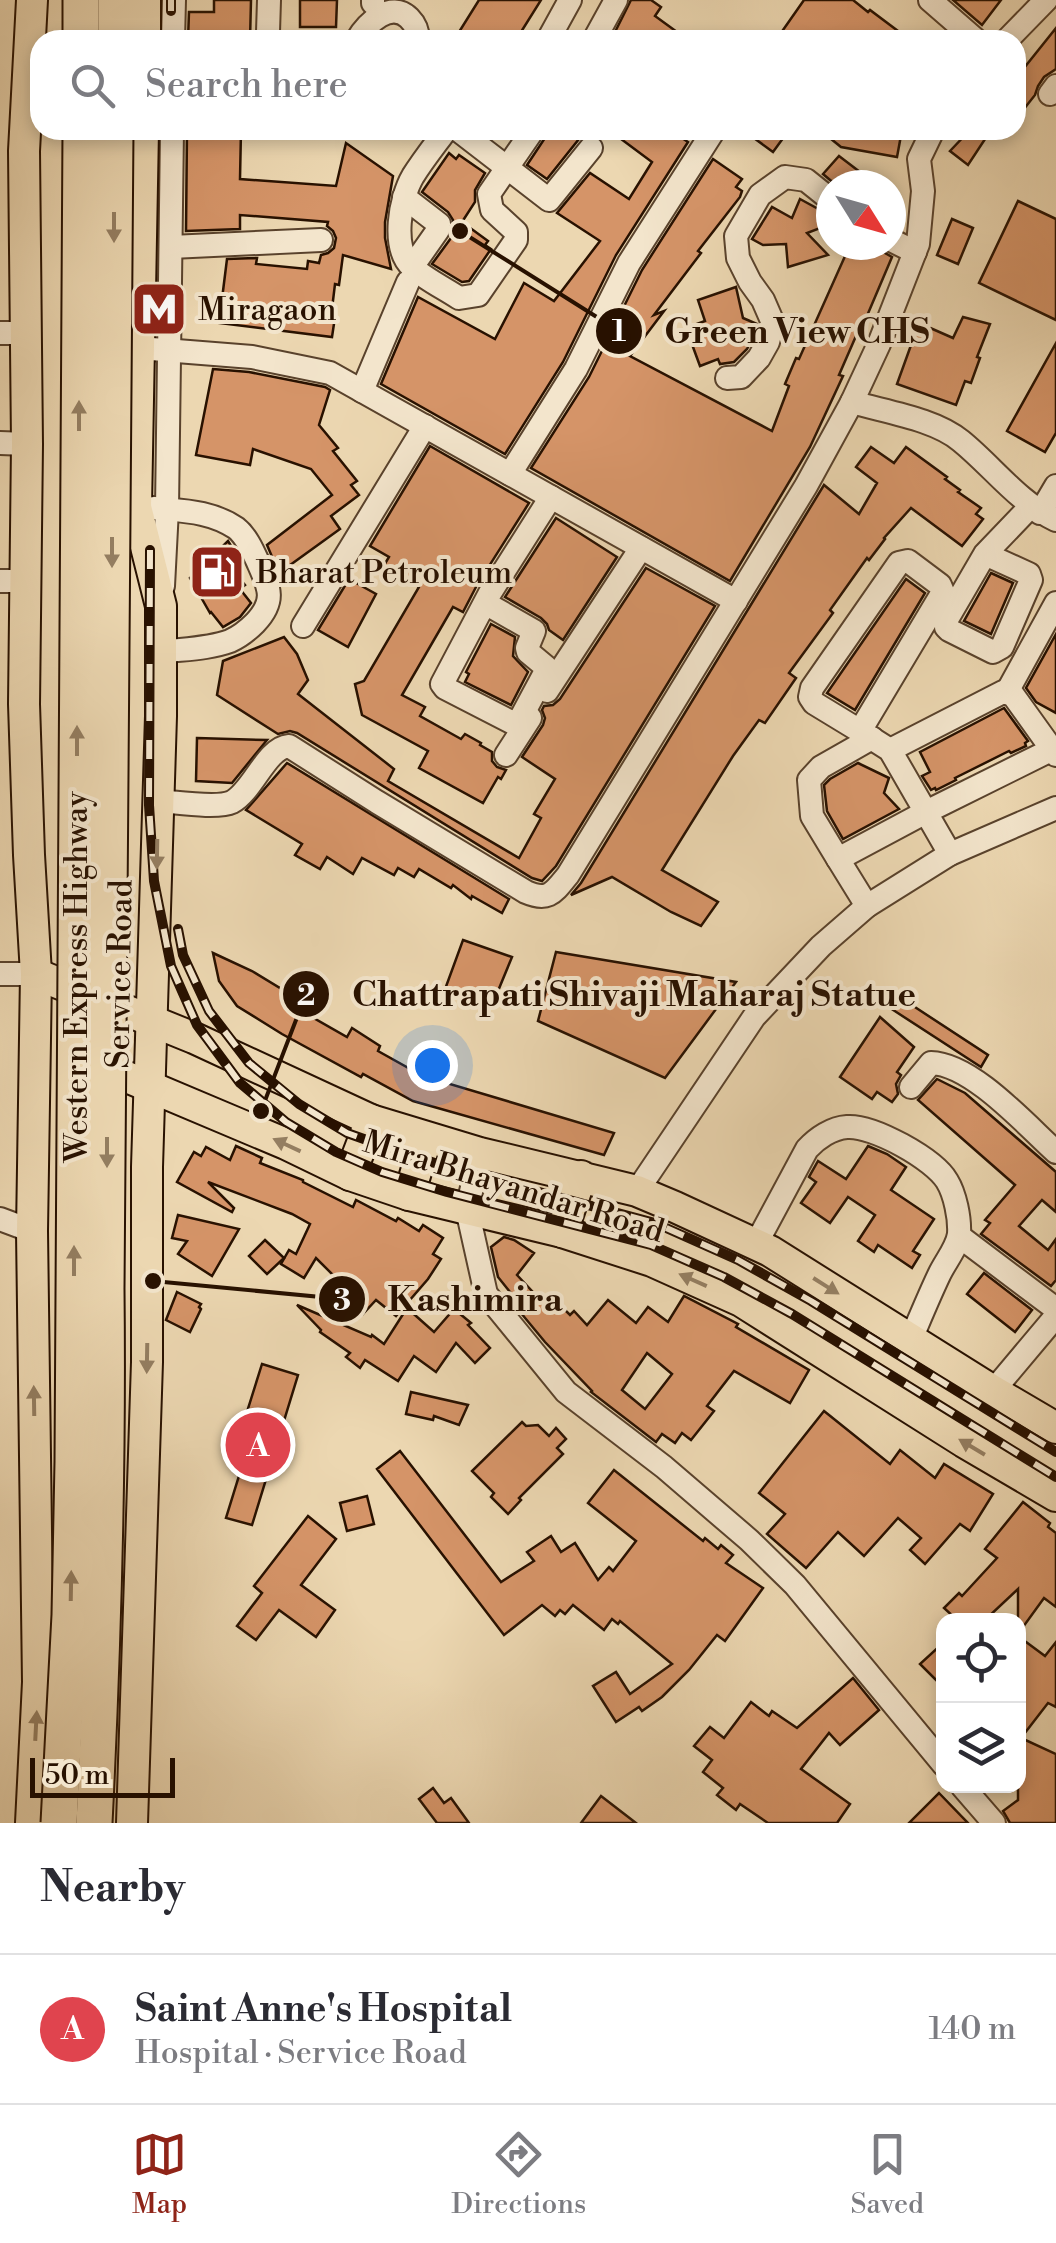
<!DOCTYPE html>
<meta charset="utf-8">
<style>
:root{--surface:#fff;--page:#f2f2f3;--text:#2b2b33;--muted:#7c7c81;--line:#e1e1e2;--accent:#8f2418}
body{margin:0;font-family:"Libre Bodoni",serif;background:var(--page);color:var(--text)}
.controls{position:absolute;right:30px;bottom:30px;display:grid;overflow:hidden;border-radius:20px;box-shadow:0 5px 15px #0003}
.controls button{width:90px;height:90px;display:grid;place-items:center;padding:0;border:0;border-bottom:2px solid var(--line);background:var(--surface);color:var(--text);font:50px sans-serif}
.compass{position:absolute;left:816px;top:170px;width:90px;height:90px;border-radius:50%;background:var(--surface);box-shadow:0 5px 15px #0003;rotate:127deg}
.scale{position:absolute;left:30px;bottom:25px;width:145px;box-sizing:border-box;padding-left:10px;border:5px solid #281100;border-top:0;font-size:28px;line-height:35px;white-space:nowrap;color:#281100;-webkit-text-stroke:8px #f3e5cc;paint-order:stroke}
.you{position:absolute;left:432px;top:1065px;width:35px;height:35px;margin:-25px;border:8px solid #fff;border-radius:50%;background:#1a73e8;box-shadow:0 0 0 15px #1a73e833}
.badge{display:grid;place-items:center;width:65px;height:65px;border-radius:50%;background:var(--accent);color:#fff;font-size:32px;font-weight:700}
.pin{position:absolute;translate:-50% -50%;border:5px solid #fff;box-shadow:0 2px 10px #0006}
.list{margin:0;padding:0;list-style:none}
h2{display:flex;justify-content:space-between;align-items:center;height:130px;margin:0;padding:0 40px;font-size:42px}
h2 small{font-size:32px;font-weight:400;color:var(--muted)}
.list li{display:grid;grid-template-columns:65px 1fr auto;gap:30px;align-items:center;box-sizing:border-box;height:150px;padding:0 40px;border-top:2px solid var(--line)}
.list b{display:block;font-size:38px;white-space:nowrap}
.list p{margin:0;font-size:32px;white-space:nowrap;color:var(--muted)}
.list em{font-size:32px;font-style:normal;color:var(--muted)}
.icon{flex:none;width:55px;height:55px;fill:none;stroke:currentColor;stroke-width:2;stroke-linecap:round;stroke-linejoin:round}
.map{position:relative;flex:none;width:1056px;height:1823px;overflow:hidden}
.search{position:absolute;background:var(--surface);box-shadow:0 5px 15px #0003;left:30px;right:30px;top:30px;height:110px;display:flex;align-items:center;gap:25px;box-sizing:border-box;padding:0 35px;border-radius:30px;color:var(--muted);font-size:38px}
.sheet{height:280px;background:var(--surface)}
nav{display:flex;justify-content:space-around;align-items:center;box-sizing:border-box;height:140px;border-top:2px solid var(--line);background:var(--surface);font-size:28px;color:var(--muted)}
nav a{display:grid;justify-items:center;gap:5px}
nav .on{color:var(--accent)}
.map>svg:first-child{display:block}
.building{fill:#d59468;stroke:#281100;stroke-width:2.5;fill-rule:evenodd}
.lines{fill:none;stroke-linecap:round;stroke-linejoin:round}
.minor-casing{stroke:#59422c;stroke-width:26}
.major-casing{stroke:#281100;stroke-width:34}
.highway-casing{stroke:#281100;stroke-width:39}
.minor{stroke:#f3e5cc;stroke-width:22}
.major{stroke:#ecd7b1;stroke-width:30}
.highway{stroke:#ecd7b1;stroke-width:35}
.rail-casing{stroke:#281100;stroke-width:10}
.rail{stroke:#f3e5cc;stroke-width:6;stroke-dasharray:19;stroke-linecap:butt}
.highway-bridge-casing{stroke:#281100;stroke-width:39;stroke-linecap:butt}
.highway-bridge{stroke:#ecd7b1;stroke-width:35}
.oneway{fill:#947e61}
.labels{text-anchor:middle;stroke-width:8;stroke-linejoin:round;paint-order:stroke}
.poi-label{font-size:32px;fill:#281100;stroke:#f3e5cc;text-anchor:start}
.street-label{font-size:32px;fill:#281100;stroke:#f3e5cc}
.leader{fill:none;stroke:#281100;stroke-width:4}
.callout-dot{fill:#281100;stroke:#f3e5cc;stroke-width:4}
.mark-label{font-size:30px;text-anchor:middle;font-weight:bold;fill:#fff}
.callout-label{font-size:35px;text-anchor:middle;font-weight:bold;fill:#281100;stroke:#f3e5cc;stroke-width:8;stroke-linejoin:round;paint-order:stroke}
</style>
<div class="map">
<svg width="1056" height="1823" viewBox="0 0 1056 1823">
<rect width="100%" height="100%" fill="#ecd7b1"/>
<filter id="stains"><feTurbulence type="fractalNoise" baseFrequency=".002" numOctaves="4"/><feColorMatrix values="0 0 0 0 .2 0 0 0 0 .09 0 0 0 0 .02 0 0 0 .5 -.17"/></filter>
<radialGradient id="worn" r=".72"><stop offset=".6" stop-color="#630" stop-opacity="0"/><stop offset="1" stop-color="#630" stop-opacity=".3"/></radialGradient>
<g class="building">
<path d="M214 0H251L250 40H188L189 12H214Z"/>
<path d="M300 0H337L336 27H300Z"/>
<path d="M479 0H541L516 40H454Z"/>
<path d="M631 0H651L661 7 655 16 688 40H611Z"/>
<path d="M804 0H853L868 12 870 10 910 40H776Z"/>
<path d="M953 0H1001L982 25Z"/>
<path d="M1056 28V69L1044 77 1038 86 1035 95 1016 119V78Z"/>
<path d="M187 130H241L240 179 336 186 346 143 393 176 385 222V238L391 269 343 255 339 285 335 284 331 317H335L332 337 219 323 227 259 257 258 256 264 307 269 308 261 319 263 321 255 328 253 334 248 336 238 333 231 327 226 328 222 240 215V229L186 231Z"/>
<path d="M548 130H597L595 134H587L579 139 547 179 527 165 545 138Z"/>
<path d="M609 130H670L688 142 616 255 563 362 505 454 381 384 418 297 495 339 524 283 554 301 600 241 557 213 590 173 629 199 652 162Z"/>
<path d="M743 130H789L773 152Z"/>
<path d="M820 130H902L897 157 841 147Z"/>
<path d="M970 130H991L968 165 950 151Z"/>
<path d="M449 153 456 159 459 155 485 173 475 190V202L462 222 488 241 485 245 491 249 469 281 462 282 432 264 451 238 453 220 448 212 422 192Z"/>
<path d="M839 156 877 185H836L823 174Z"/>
<path d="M713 159 742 179 736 187 742 191 740 197 698 251 701 253 654 315 664 311 630 356 772 431 789 386 785 384 796 358 799 359 850 245H871L892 257 858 337 856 336 839 375 843 376 810 447 730 581 531 468 589 377 642 270Z"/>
<path d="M800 199 831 216V224L807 233 828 255 788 267 786 244 763 245 752 239 772 207 792 218Z"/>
<path d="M1018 201 1056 219V320L979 283Z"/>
<path d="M952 219 973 228 958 264 937 255Z"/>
<path d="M736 287 743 318 757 324 753 338 747 349 734 362 720 364 718 359 700 366 686 328 705 321 698 300Z"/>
<path d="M963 317 990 324 977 357 980 358 971 383 965 381 956 405 897 384 919 323 953 338Z"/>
<path d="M1056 343V433L1045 452 1007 431Z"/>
<path d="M213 369 249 372 325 387 330 390 319 425 338 448 333 451 357 481 351 485 359 495 331 516 340 529 279 573 267 545 332 495 311 469 253 449 250 465 196 455Z"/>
<path d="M430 446 529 503 477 585 463 612 453 607 402 695 425 707 420 716 461 739 465 734 481 743 480 745 492 752V761L497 767 506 770 501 779 498 777 483 803 419 768 428 751 362 715 355 684 364 681 419 587 383 567 389 557 370 546Z"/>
<path d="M871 447 894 463 906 447 947 477 945 479 960 490 958 492 981 508 976 514 983 519 962 546 911 508 884 538 885 539 869 560 867 558 830 610 833 613 789 673 796 678 765 723 759 720 733 756 662 870 718 902 701 926 671 912 612 877 571 895 581 883 824 485 859 514 877 483 856 467Z"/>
<path d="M556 518 617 557 563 640 549 630 547 624 541 618 505 597Z"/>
<path d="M228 541 242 564 233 570 245 585 240 589 251 603 240 617 223 627 211 612 210 613 190 578Z"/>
<path d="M646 568 715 606 556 866 542 881 532 878 297 733 290 731 278 734 217 695 223 661 284 637 297 654 308 680 298 694 394 769 388 781 519 858 541 818 534 814 555 779 522 757 543 725 545 718 542 710 544 706 553 705 560 699Z"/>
<path d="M991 573 1013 583 991 634 964 621Z"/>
<path d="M349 579 376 594 348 647 318 630Z"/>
<path d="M906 579 925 593 855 710 827 693Z"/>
<path d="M491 624 515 637 513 656 528 672 511 705 465 682 469 674 466 672Z"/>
<path d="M1056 634V713L1036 702 1026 688Z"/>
<path d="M1004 708 1028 741 1025 743 1026 746 1011 753 1009 751 955 778 956 780 936 790 935 788 931 790 922 776 930 772 920 752Z"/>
<path d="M197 738 267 740 232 783 196 781Z"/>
<path d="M287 763 509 899 502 913 472 896 471 899 453 885 451 888 419 869 414 877 398 868 394 875 362 858 353 874 327 857 320 869 295 855 302 844 246 810Z"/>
<path d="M858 763 889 778 884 793 899 809 843 839 827 811 824 785 830 779Z"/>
<path d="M463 940 512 957 491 1008 444 992Z"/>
<path d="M556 952 736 982 665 1078 538 1021Z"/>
<path d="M213 953 252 971 293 996 289 1004 347 1037 352 1028 380 1046 378 1051 439 1085 440 1081 614 1133 604 1155 413 1101 363 1074 361 1077 282 1034 237 1006 219 981Z"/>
<path d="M895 994 988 1055 981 1067 887 1006Z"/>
<path d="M880 1017 914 1047 897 1072 901 1075 896 1084 898 1094 892 1102 877 1092 872 1099 840 1077Z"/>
<path d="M937 1079 965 1093 1056 1172V1212L1042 1200 1019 1226 1048 1250 1056 1239V1280L1051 1286 981 1234 990 1223 985 1220 1015 1185 918 1100Z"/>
<path d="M236 1146 262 1158 260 1163 303 1180V1182L353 1207 356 1200 396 1221 398 1218 419 1231 423 1225 443 1238 433 1254 441 1259 428 1279 396 1316 376 1300 363 1314 344 1303 350 1292 316 1258 304 1278 281 1264 289 1250 296 1254 310 1224 292 1214 208 1182 234 1208 232 1212 177 1182 194 1152 201 1156 206 1147 230 1160Z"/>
<path d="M868 1146 887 1154 906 1167 891 1190 934 1219 913 1251 920 1255 912 1268 878 1245 874 1252 858 1241 875 1215 848 1197 830 1223 801 1203 816 1182 809 1177 818 1161 846 1179Z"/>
<path d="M178 1215 239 1229 212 1276 178 1254 187 1241 172 1238Z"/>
<path d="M504 1237 514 1240 534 1253 517 1275 547 1307 555 1300 570 1315 574 1311 587 1325 608 1300 636 1323 648 1307 668 1322 684 1296 738 1324 736 1327 809 1370 790 1403 734 1371 707 1406 714 1411 691 1440 682 1433 675 1443 662 1434 656 1442 591 1392 592 1391 545 1342 511 1301 514 1297 498 1277 491 1247ZM647 1353 672 1374 645 1409 622 1390Z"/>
<path d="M265 1240 284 1258 267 1274 249 1256Z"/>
<path d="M984 1273 1032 1310 1015 1332 967 1294Z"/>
<path d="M177 1292 201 1304 199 1307 201 1309 190 1332 166 1320Z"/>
<path d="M297 1305 371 1337 372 1335 384 1344 407 1308 434 1332 454 1309 471 1323 468 1325 490 1348 475 1363 456 1343 436 1372 414 1356 398 1381 365 1360 360 1368 346 1357 350 1353 320 1332 321 1330Z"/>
<path d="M262 1364 298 1375 252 1525 226 1518 242 1466 231 1463Z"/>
<path d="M411 1392 468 1405 459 1425 434 1416 433 1420 406 1414Z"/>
<path d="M824 1411 890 1464 900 1450 935 1478 944 1464 993 1494 970 1531 960 1524 925 1564 910 1550 921 1538 898 1518 864 1556 838 1532 806 1568 767 1534 785 1514 759 1493Z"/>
<path d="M522 1422 526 1426 538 1425 549 1436 556 1428 566 1439 557 1448 563 1454 519 1498 521 1500 508 1514 491 1497 494 1493 472 1471Z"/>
<path d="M400 1451 501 1582 534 1561 527 1552 551 1536 561 1552 575 1543 598 1580 609 1567 613 1571 636 1541 588 1503 614 1470 703 1541 705 1538 718 1549 721 1545 733 1555 726 1563 763 1588 725 1641 717 1635 689 1670 662 1697 642 1711 639 1707 616 1722 593 1686 616 1672 630 1694 672 1664 620 1621 618 1624 612 1619 604 1630 573 1605 565 1614 560 1610 555 1616 542 1605 504 1635 377 1469Z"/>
<path d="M367 1496 374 1524 347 1531 340 1503Z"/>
<path d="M1023 1502 1050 1523 1048 1527 1056 1533V1607L1044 1598 1018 1634V1589L985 1620H957L944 1608 959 1593 962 1596 997 1558 985 1549Z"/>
<path d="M308 1516 336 1539 301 1585 335 1610 316 1637 279 1610 256 1640 237 1626 262 1593 254 1586Z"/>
<path d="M1018 1636 1045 1656 1056 1642V1707L1048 1703 1021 1738 1056 1754V1823H1010L1003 1811 1018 1800V1692L1022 1689 1018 1685Z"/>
<path d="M944 1642V1688L920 1664Z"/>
<path d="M853 1678 879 1710 840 1745 829 1733 801 1769 850 1804 837 1823H768L740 1804 736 1810 717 1795 723 1788 703 1772 712 1760 694 1746 710 1727 724 1738 751 1702 769 1716 772 1711 797 1728Z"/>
<path d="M433 1788 444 1803 451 1798 469 1823H437L419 1799Z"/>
<path d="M939 1793 968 1823H909Z"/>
<path d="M601 1796 636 1823H581Z"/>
</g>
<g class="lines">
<g class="minor-casing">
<g id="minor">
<path d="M930 0 976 40"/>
<path d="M373 3V0"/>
<path d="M268 32 269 0"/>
<path d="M173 40 174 0"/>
<path d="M357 40C367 23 391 0 409 18 416 25 418 31 418 40"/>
<path d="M548 40 570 0"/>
<path d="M594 40 616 0"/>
<path d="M1007 40 1046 0"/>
<path d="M1050 94 1056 86"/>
<path d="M446 130C435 145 423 160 413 176 400 198 391 248 412 267 425 279 444 288 459 298L478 295 516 240V232L492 210 489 194 533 130"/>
<path d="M458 130 549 200 591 148"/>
<path d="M404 197 439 224 438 230 412 267"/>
<path d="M891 240 915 252"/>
<path d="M171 247 321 240"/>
<path d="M0 333H26"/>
<path d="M139 348 252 357 330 373 736 601"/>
<path d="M727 378 741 377 759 358 768 342 773 323 763 300 750 282 738 258 736 236 760 195 785 177 806 180 831 200"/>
<path d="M362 391 408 282"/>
<path d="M852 402C886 412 935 419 961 441 993 467 1018 502 1056 520"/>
<path d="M0 443 27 444"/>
<path d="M510 474 576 369 629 263 714 130"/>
<path d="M154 508C183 511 211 511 236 528 246 536 252 549 257 560 269 587 277 600 255 623 248 630 239 637 230 641 208 649 183 649 161 652"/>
<path d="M1040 513 1056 486"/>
<path d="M985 554 1029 574 1031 580 1002 647 993 652 949 630 946 627V621L985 554 1031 506"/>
<path d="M0 581H25"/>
<path d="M163 586 167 509 172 130"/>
<path d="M485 603 534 631 527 648 528 652 546 667V671L517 725 445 688 442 684 490 593 551 497"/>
<path d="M303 626 425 426"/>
<path d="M547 691 641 548"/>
<path d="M1007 692 1056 603"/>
<path d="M860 731 814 703 810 697 812 688 899 563 908 561 940 585 943 592 860 731 890 750 950 854"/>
<path d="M872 738 821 767 809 780 812 816 838 859 926 812 1053 749"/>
<path d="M890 750 1003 692 1013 695 1056 755"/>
<path d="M506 755 530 718"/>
<path d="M158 801C175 802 217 809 232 802 253 791 266 748 289 746L377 802 526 892C549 902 554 892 568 875L806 486 852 402 879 344 918 244 923 191 919 159 933 130"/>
<path d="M838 859 867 906"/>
<path d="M0 974H36"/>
<path d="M911 1087 931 1063C972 1064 1026 1125 1056 1152"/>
<path d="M480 1153 467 1209 486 1294 566 1392 664 1467 749 1540 795 1585 944 1765"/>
<path d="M637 1191 754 1017 821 946 867 906 950 854 1056 808"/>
<path d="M0 1219 32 1231"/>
<path d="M959 1236 1056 1309"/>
<path d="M756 1244 807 1149C817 1138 832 1128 847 1127 873 1125 934 1159 947 1181 955 1194 960 1218 959 1234 957 1248 945 1262 939 1275 929 1296 920 1318 911 1339"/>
<path d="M993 1391 1056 1316"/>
<path d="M962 1786 994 1823"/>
</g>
</g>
<g class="major-casing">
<g id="major">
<path d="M145 40V0"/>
<path d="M36 974 194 1038 371 1120 480 1153 637 1191 675 1207 770 1251 993 1391 1056 1428"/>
<path d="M89 1061 286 1144 350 1175 409 1195 562 1232 652 1261 741 1301 964 1442 1056 1496"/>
<path d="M350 1175 371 1120"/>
<path d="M409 1195 426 1139"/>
<path d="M562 1232 581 1176"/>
<path d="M31 1823 38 1682 32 1231 36 974 29 855 24 704 27 444 24 151 32 0"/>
<path d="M132 1823 147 1362V1167L161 716V606L136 507 143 130"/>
</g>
</g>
<g class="highway-casing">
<g id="highway">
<path d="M81 40V0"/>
<path d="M116 40V0"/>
</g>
</g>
<use href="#minor" class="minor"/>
<use href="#major" class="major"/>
<use href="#highway" class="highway"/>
<g class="rail-casing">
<g id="rail">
<path d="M171 11V0"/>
<path d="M150 550 149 805 154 881 171 966 197 1025 240 1083 286 1122 336 1152 382 1172 447 1192 651 1245 724 1277 792 1314 1056 1477"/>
<path d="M178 929 183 955 209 1011 249 1063 299 1104 347 1133 392 1149 453 1169 655 1223 738 1260 811 1301 1056 1452"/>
</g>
</g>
<use href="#rail" class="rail"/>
<g class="highway-bridge-casing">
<g id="highway-bridge">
<path d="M59 1823 70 1615 73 1462 81 130"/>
<path d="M94 1823C103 1645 108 1467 106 1289L115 130"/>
</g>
</g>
<use href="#highway-bridge" class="highway-bridge"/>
</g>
<defs><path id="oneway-solid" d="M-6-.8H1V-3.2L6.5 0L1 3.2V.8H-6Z" transform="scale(2.5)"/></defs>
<g class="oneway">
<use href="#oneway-solid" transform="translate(114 227) rotate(90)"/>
<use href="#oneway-solid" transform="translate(79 416) rotate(-90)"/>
<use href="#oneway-solid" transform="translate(112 552) rotate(90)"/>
<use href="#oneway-solid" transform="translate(77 741) rotate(-90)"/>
<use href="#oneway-solid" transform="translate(157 854) rotate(91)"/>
<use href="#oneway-solid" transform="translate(287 1145) rotate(-155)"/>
<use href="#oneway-solid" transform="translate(107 1152) rotate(90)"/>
<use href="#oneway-solid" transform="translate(74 1261) rotate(-90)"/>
<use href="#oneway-solid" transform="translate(693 1280) rotate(-156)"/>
<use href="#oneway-solid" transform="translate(826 1286) rotate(32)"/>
<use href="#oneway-solid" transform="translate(147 1358) rotate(91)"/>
<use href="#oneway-solid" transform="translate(34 1401) rotate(-91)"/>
<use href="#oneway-solid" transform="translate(972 1447) rotate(-149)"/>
<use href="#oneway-solid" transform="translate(71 1586) rotate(-89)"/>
<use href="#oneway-solid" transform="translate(36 1726) rotate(-87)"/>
</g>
<defs>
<g id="metro-square" transform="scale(2.875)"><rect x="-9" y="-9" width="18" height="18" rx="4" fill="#8f2418" stroke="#f3e5cc"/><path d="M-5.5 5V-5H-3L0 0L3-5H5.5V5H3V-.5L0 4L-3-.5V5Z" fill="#fff"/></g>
<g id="fuel-square" transform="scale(2.875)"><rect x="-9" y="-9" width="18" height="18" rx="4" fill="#8f2418" stroke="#f3e5cc"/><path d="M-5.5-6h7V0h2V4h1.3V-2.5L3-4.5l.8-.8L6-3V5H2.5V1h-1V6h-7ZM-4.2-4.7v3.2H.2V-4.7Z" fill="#fff"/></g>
</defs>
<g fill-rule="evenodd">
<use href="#metro-square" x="159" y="309"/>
<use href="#fuel-square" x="217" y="572"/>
</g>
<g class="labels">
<g class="poi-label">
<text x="198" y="320">Miragaon</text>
<text x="256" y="583">Bharat Petroleum</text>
</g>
<g class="street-label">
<text transform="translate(119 974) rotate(-89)" y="11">Service Road</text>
<text transform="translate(76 977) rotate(-90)" y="11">Western Express Highway</text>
<text transform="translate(514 1186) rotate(17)" y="11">Mira Bhayandar Road</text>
</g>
</g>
<path class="leader" d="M460 231L619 331M261 1111L306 994M153 1281L342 1299"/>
<g class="callout-dot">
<circle cx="460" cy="231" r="10"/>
<circle cx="261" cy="1111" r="10"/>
<circle cx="153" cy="1281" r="10"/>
<circle cx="619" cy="331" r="25"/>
<circle cx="306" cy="994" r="25"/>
<circle cx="342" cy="1299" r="25"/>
</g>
<g class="mark-label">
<text x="619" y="341">1</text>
<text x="306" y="1005">2</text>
<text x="342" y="1310">3</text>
</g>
<g class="callout-label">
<text x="797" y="343">Green View CHS</text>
<text x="634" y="1006">Chattrapati Shivaji Maharaj Statue</text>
<text x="475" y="1311">Kashimira</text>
</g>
<rect width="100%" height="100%" filter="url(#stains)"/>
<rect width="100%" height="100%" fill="url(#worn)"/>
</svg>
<div class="controls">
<button><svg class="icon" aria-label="locate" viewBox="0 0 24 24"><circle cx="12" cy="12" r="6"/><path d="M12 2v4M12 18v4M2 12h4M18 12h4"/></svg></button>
<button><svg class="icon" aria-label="layers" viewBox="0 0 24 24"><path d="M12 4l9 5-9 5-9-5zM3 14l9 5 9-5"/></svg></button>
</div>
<svg class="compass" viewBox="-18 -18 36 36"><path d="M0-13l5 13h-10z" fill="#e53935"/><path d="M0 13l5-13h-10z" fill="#7c7c81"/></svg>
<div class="scale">50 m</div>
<div class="you"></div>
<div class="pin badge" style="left:258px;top:1445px;background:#e0444e">A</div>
<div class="search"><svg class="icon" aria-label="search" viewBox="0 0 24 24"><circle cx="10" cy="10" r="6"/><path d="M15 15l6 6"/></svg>Search here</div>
</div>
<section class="sheet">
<h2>Nearby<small></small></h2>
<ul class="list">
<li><span class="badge" style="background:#e0444e">A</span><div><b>Saint Anne's Hospital</b><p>Hospital · Service Road</p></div><em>140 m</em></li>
</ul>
</section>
<nav>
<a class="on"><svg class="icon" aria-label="map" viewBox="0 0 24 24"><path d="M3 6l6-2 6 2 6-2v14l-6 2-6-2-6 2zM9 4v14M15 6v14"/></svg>Map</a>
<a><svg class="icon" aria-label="directions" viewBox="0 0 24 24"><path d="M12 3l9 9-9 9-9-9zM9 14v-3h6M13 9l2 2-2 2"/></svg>Directions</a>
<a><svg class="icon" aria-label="saved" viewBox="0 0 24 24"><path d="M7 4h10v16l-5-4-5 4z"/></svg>Saved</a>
</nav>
